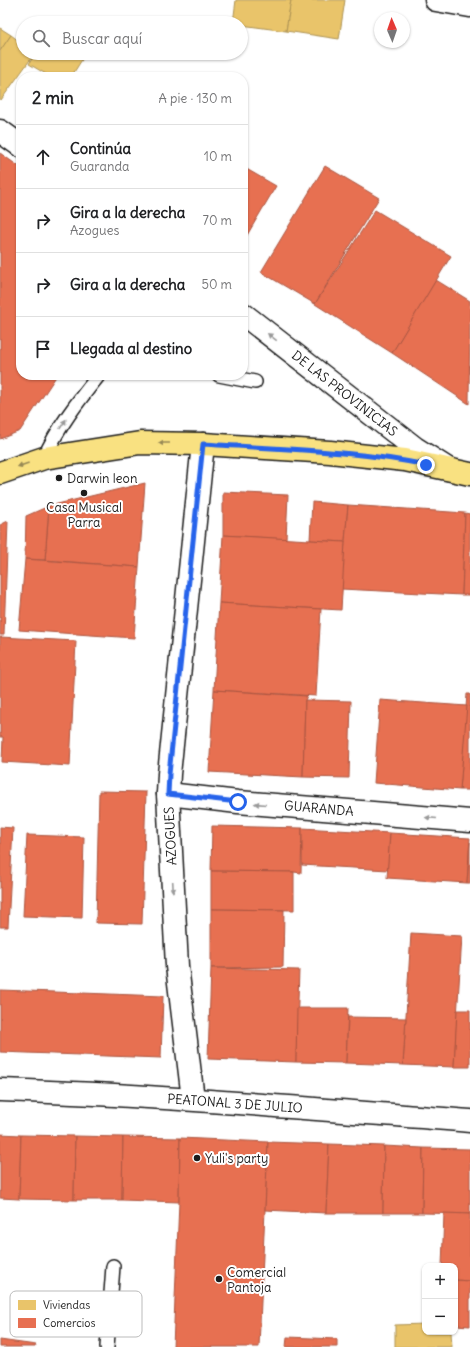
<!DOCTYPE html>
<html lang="es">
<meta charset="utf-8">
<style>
:root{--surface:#fff;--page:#f2f2f2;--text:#202124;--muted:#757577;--line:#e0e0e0}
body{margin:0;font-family:Delius,sans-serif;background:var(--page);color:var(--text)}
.controls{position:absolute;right:12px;bottom:12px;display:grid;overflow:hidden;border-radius:8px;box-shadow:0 1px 3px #0004}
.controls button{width:36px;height:36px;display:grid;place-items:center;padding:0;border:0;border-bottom:1px solid var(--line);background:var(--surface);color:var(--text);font:20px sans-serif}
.compass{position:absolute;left:374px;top:12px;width:36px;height:36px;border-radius:50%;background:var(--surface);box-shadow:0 1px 3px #0004;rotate:358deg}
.stop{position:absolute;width:12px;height:12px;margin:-9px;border:3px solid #2563eb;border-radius:50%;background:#fff}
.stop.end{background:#2563eb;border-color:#fff;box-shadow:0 1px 4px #0008}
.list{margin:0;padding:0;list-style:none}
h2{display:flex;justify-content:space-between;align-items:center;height:52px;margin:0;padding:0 16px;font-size:17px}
h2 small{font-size:13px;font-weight:400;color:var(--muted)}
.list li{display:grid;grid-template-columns:26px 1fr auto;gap:12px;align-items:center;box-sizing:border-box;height:64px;padding:0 16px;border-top:1px solid var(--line)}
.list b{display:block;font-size:15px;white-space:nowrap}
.list p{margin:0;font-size:13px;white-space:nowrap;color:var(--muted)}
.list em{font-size:13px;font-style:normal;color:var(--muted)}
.icon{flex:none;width:22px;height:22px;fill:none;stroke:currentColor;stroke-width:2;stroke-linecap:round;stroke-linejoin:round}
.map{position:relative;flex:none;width:470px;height:1347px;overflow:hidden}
.search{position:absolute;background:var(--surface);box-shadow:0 1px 3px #0004;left:16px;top:16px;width:232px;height:44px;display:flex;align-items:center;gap:10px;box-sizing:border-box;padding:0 14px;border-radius:22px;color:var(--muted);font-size:15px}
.panel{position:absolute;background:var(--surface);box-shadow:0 1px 3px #0004;left:16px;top:72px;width:232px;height:308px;border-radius:16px}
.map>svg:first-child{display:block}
.homes{fill:#e9c46a;stroke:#ac9253}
.shops{fill:#e76f51;stroke:#aa5641}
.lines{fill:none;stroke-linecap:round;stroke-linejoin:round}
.lane-casing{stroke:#1c1c1c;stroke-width:16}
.street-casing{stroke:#1c1c1c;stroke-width:25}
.primary-casing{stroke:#1c1c1c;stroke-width:25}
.lane{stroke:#fff;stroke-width:13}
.street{stroke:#fff;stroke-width:22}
.primary{stroke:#f9e181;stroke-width:22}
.oneway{fill:#999}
.oneway2{fill:#968854}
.route{stroke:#2563eb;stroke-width:5}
.poi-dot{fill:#1c1c1c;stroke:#fff;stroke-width:1.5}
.labels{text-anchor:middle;stroke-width:4;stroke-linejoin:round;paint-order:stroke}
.street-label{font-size:13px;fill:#1c1c1c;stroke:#fff}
.poi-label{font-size:13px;fill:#1c1c1c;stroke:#fff;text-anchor:start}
.key{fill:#fff;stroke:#bbb;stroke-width:1}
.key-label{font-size:11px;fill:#1c1c1c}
</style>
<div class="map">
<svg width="470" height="1347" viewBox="0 0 470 1347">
<rect width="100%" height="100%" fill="#fff"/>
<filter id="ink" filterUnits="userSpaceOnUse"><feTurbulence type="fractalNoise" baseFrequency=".025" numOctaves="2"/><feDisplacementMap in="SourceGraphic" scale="8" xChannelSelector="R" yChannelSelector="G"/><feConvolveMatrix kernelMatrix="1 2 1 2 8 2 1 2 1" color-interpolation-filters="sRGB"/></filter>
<g filter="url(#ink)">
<g class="homes">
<path d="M236 0H291L286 31 241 25V23H233Z"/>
<path d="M291 0H345L339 39 286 31Z"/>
<path d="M0 28 11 35 0 51Z"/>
<path d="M11 35 23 44V53H35L1 100H0V51Z"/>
<path d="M35 53H75L83 58 71 77H51L29 64Z"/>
<path d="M425 1324V1332H451L452 1347H395V1325Z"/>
</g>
<g class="shops">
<path d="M0 153 21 168V375H57L20 431 0 439Z"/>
<path d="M325 166 379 198 315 304 261 272Z"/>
<path d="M243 167 276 186 243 242Z"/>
<path d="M375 210 451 256 392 353 315 304Z"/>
<path d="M436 280 470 301 469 404 392 353Z"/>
<path d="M145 483 139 567 45 560 49 506Z"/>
<path d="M223 492 288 495 286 539 223 535Z"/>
<path d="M312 502 348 505 345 542 310 540Z"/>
<path d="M348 505 465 513 462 595 341 589Z"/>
<path d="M49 506 45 560 25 559 26 516Z"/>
<path d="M465 513 470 514V595H462Z"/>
<path d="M8 521 4 635H0V525Z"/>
<path d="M223 535 345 542 341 610 219 603Z"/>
<path d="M25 559 139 567 134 638 19 630Z"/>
<path d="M219 603 321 609 316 696 214 690Z"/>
<path d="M0 637 76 641 70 766 2 762 3 737H0Z"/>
<path d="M214 690 307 696 305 700 303 777 209 772Z"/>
<path d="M467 694H470V790H460Z"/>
<path d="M305 700 351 701 349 778 303 777Z"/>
<path d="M380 700 467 706 460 790 374 783Z"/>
<path d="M99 791 146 792 142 924 96 923Z"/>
<path d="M212 826 302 828 301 873 294 872 211 871Z"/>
<path d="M0 827 13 828 8 927H0Z"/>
<path d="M302 828 390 833 388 870 302 865Z"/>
<path d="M390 833 470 838 467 883 387 878Z"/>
<path d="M27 835 84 837 82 918 23 916Z"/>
<path d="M470 842V883H467Z"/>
<path d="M211 871 294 872V910L211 909Z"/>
<path d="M211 909 284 910 283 967 211 968Z"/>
<path d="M411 933 462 936 454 1067 403 1065Z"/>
<path d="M211 968 299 970 296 1062 208 1059Z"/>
<path d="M0 990 163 996 161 1058 0 1052Z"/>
<path d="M297 1008H348L346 1063 296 1062Z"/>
<path d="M457 1010H470V1067H454Z"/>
<path d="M348 1017 406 1018 403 1065 346 1063Z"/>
<path d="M0 1134 21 1135 19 1199 0 1198Z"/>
<path d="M21 1135 75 1136 74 1200 19 1199Z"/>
<path d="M75 1136 123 1137 122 1200H74Z"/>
<path d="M123 1137 180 1138 179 1202 122 1200Z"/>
<path d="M180 1138 268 1142 259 1347H173L179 1202Z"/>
<path d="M268 1142 329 1144 326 1213 265 1210Z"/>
<path d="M329 1144 384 1146 383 1213H326Z"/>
<path d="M384 1146 423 1148 422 1213H383Z"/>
<path d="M423 1148 470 1149V1214L422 1213Z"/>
<path d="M444 1213 470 1214V1281L455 1280V1266H442Z"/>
<path d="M455 1280 470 1281V1326L455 1325Z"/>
<path d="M287 1337 337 1339V1347H286Z"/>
<path d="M0 1340 36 1345 35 1347H0Z"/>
</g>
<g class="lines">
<g class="lane-casing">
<g id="lane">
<path d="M219 375 255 382"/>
<path d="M44 458C58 427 78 401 99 375"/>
<path d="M107 1347 113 1266"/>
</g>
</g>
<g class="street-casing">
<g id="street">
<path d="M436 0 470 6"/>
<path d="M0 131 21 146"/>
<path d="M243 314 415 448 448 469"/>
<path d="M168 794 238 802 470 821"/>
<path d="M0 1090C157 1095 313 1109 470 1121"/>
<path d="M193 1099 177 966 168 794 169 774 203 444"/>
</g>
</g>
<g class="primary-casing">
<path id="primary" d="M0 473 44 458 140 443 203 444 330 452 405 460 470 474"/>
</g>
<use href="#lane" class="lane"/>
<use href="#street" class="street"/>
<use href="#primary" class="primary"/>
</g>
<defs><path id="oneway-solid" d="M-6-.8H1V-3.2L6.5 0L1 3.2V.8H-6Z"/></defs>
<g class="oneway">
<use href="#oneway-solid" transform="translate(272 337) rotate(-142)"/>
<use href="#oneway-solid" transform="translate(63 424) rotate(-57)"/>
<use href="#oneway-solid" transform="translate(260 804) rotate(-175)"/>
<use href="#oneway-solid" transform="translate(431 818) rotate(-175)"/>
<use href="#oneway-solid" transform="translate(173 887) rotate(87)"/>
</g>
<g class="oneway2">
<use href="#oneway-solid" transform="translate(164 443) rotate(-180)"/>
<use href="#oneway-solid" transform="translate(23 465) rotate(161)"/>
</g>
</g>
<g class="lines" filter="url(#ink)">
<path class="route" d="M238 802 168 794 169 774 203 444C278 449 353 450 426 465"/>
</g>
<g class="poi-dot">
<circle cx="59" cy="478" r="4"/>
<circle cx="84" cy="493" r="4"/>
<circle cx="197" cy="1158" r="4"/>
<circle cx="219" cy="1279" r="4"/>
</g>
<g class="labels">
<g class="street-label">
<text transform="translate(345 393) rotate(38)" y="5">DE LAS PROVINICIAS</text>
<text transform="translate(319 808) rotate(5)" y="5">GUARANDA</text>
<text transform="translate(170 836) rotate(-93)" y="5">AZOGUES</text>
<text transform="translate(235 1103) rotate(4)" y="5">PEATONAL 3 DE JULIO</text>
</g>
<g class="poi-label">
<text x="67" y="483">Darwin leon</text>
<text x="84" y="512" text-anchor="middle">Casa Musical<tspan x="84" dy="15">Parra</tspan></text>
<text x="205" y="1163">Yuli's party</text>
<text x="227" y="1277">Comercial<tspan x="227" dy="15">Pantoja</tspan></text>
</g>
</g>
<rect x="10" y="1291" width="132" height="46" rx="6" class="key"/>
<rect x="18" y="1300" width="18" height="10" fill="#e9c46a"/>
<rect x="18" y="1318" width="18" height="10" fill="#e76f51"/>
<g class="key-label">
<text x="43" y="1309">Viviendas</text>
<text x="43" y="1327">Comercios</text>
</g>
</svg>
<div class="controls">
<button>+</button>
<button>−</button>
</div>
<svg class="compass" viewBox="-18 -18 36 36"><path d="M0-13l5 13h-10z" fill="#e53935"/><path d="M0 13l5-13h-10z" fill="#757577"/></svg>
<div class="stop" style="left:238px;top:802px"></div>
<div class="stop end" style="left:426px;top:465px"></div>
<div class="search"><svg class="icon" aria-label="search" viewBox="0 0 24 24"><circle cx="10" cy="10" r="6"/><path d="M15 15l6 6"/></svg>Buscar aquí</div>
<section class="panel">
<h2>2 min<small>A pie · 130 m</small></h2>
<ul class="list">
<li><svg class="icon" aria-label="ahead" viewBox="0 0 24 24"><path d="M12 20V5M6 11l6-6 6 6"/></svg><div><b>Continúa</b><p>Guaranda</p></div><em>10 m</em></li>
<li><svg class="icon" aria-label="right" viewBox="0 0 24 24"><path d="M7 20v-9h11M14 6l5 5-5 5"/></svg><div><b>Gira a la derecha</b><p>Azogues</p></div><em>70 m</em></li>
<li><svg class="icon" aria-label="right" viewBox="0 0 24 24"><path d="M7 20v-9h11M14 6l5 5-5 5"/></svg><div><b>Gira a la derecha</b></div><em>50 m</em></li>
<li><svg class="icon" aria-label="arrive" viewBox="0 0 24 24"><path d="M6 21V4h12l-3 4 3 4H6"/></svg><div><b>Llegada al destino</b></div></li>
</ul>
</section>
</div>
